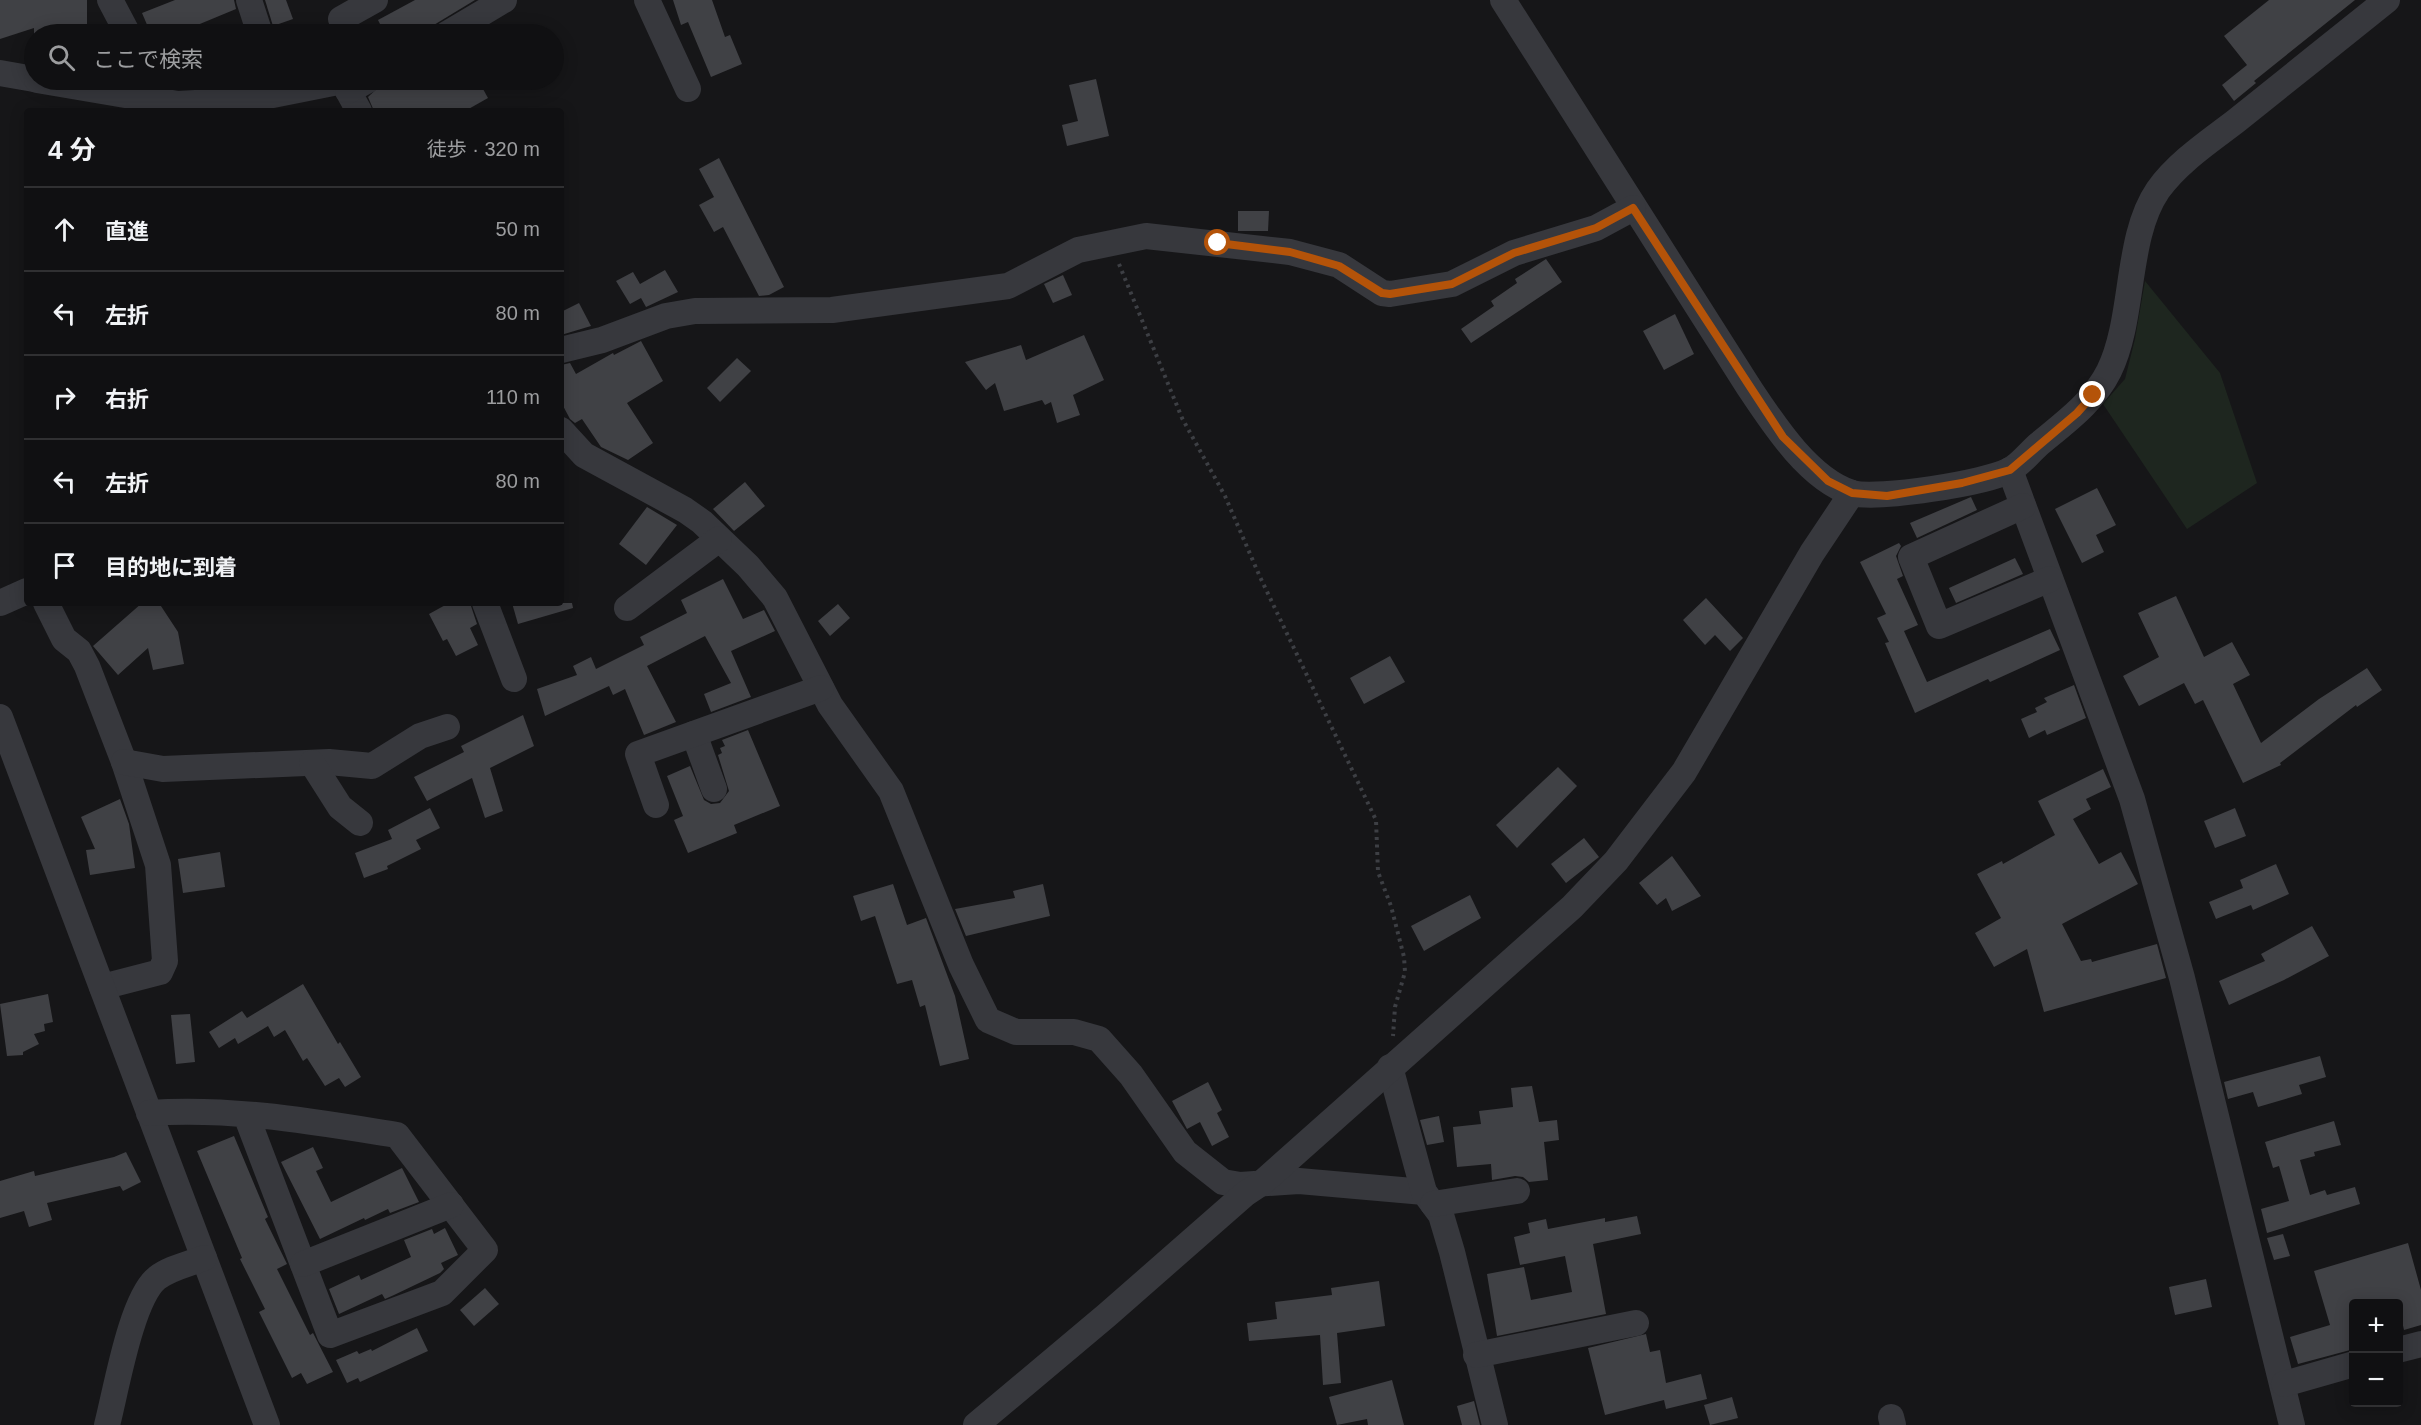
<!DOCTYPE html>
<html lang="ja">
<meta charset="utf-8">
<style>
:root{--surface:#101012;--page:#19191b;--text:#f1f3f6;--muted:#9c9d9f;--line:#303032}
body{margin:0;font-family:Helvetica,"Noto Sans JP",sans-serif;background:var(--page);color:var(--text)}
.controls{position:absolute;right:18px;bottom:18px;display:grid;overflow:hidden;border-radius:6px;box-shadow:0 3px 15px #0003}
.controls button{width:54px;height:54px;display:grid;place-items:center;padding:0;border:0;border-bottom:2px solid var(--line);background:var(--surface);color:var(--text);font:30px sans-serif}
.stop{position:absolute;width:18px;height:18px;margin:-14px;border:4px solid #b45309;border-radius:50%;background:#fff}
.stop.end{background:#b45309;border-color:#fff;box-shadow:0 2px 6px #0008}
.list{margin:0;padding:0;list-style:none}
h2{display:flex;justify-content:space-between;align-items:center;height:78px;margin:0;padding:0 24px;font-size:26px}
h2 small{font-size:20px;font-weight:400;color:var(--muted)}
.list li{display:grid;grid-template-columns:39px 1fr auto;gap:18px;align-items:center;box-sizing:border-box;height:84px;padding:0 24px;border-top:2px solid var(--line)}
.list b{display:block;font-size:22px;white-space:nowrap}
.list em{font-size:20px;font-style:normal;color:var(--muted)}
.icon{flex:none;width:33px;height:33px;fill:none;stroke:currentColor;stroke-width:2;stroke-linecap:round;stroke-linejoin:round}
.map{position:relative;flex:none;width:2421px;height:1425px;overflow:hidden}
.search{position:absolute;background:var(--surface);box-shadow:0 3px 15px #0003;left:24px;top:24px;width:540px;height:66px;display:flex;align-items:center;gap:15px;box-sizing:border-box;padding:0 21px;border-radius:33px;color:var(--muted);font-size:22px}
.panel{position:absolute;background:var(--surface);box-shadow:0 3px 15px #0003;left:24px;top:108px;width:540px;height:498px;border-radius:6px}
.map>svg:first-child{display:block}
.green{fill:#1e261f}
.building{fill:#404145}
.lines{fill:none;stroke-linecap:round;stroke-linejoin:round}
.path{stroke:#3d3f44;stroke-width:4;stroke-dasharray:3 4.5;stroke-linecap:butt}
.minor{stroke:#37383d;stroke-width:26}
.route{stroke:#b45309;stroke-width:8}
</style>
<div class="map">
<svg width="2421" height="1425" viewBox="0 0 2421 1425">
<rect width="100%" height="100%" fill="#161618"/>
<path class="green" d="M2145 281 2220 373 2257 483 2187 529 2103 404 2125 379 2135 339Z"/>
<g class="building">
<path d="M0 0H87V34H34V28L0 39Z"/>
<path d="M175 0H234L236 9 195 26 199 34H151L142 13Z"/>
<path d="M265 0H286L293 19 273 26Z"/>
<path d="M415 0H475L419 34H385L378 20Z"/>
<path d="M673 0H712L725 37 730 35 742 64 711 77 688 22 681 25Z"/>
<path d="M2269 0H2355L2254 81 2256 83 2234 101 2222 85 2247 65 2224 36Z"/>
<path d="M1096 79 1109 136 1067 146 1062 125 1078 121 1069 85Z"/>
<path d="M394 80H478L488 98 465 111H374L368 97 382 84Z"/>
<path d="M719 158 784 287 769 295 759 296 723 227 714 232 699 205 714 197 699 169Z"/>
<path d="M1238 211H1269L1268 231H1238Z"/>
<path d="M1546 259 1562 282 1471 343 1461 329 1494 306 1491 301 1517 283 1515 279Z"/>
<path d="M665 270 678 292 646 307 641 298 630 304 616 281 633 272 640 284Z"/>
<path d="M1063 275 1072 295 1053 303 1044 284Z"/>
<path d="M579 303 591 326 561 335V312Z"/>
<path d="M1675 314 1694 354 1664 370 1643 331Z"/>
<path d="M1084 335 1104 380 1073 395 1080 415 1057 423 1051 402 1045 405 1042 400 1004 411 995 383 986 390 965 362 1021 345 1026 360Z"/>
<path d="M641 341 663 381 627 403 653 443 628 460 601 447 582 419 575 423 570 419 561 402V365L570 363 576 374 613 353 614 355Z"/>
<path d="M737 358 751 371 720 402 707 388Z"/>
<path d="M745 482 765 506 734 531 713 509Z"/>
<path d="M2097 488 2116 525 2096 535 2104 552 2082 563 2055 509Z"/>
<path d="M1971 497 1977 510 1917 538 1910 523Z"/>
<path d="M647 507 677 525 646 565 619 544Z"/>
<path d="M1899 543 1901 546 1896 556 1903 576 1897 579 1918 625 1904 631 1927 682 2050 629 2060 650 1990 682 1988 679 1915 713 1885 643 1889 642 1877 618 1886 614 1860 562Z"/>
<path d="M2015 558 2023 574 1956 603 1949 588Z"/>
<path d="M723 579 743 619 764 610 775 631 731 651 751 697 711 712 704 694 731 683 705 636 647 666 676 722 644 735 625 689 613 695 609 686 545 716 537 689 577 675 573 666 591 657 596 669 644 645 640 637 687 613 681 600Z"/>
<path d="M2176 596 2204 657 2232 642 2250 675 2233 684 2261 743 2319 699 2367 668 2382 690 2357 707 2356 705 2280 763 2281 765 2243 783 2203 700 2195 704 2184 683 2139 706 2123 676 2159 657 2138 613Z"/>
<path d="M1706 598 1743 638 1730 651 1715 635 1705 645 1683 620Z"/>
<path d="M142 603H159L178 632 184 664 153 670 148 648 118 675 93 646Z"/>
<path d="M449 603H470L477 624 470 628 478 645 456 656 447 639 443 641 429 614Z"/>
<path d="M512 603H572L573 608 518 624Z"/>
<path d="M838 604 850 618 830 636 818 621Z"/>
<path d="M1390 656 1405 682 1364 704 1350 678Z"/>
<path d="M2074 685 2086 718 2047 735 2045 730 2029 738 2021 719 2037 712 2035 708 2047 702 2044 698Z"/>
<path d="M523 715 534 746 490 768 503 811 485 818 472 778 427 801 414 777 464 752 461 746Z"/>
<path d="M748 730 780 806 734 825 737 833 688 853 674 820 683 816 667 776 690 766 704 800 711 804 720 803 729 791 718 755 722 753 720 748 725 746 722 740Z"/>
<path d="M1558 767 1577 786 1517 848 1496 825Z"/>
<path d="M2103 769 2111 787 2086 799 2091 809 2073 819 2099 864 2121 852 2138 884 2062 924 2081 961 2091 959 2092 962 2157 944 2166 978 2044 1012 2027 949 1994 967 1975 933 2001 918 1977 874 2002 861 2003 864 2055 835 2038 801Z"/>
<path d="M120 799 129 824 135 868 90 875 86 850 95 849 81 817Z"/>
<path d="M430 808 440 828 416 840 421 849 387 866 388 869 364 878 355 853 392 839 388 830Z"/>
<path d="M2235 808 2246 836 2215 848 2204 821Z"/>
<path d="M1584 838 1599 857 1566 883 1551 864Z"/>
<path d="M220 852 225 887 183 893 178 859Z"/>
<path d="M1672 856 1701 896 1672 911 1666 898 1657 905 1639 883Z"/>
<path d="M2276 864 2289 894 2253 910 2251 905 2216 919 2209 902 2243 888 2240 880Z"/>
<path d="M893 884 907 925 926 918 955 996 969 1059 940 1066 925 1005 920 1007 912 980 897 984 875 916 861 921 853 896Z"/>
<path d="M1043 884 1050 916 966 936 955 909 1015 898 1013 891Z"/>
<path d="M1470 895 1481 918 1424 951 1411 926Z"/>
<path d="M2312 926 2329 956 2284 980 2229 1005 2219 981 2265 961 2261 954Z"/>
<path d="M303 984 338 1044 340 1042 361 1077 345 1087 339 1078 325 1086 307 1058 303 1061 285 1030 274 1037 268 1026 238 1044 235 1038 219 1048 209 1032 242 1011 247 1018Z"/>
<path d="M48 994 53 1022 44 1024 45 1031 34 1034 39 1044 23 1052V1055L7 1056 0 1004Z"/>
<path d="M190 1014 195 1062 176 1064 171 1015Z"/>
<path d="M2320 1056 2326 1077 2299 1085 2302 1094 2258 1107 2253 1092 2228 1099 2224 1082Z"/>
<path d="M1208 1082 1222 1110 1217 1113 1229 1137 1212 1146 1200 1122 1187 1129 1172 1101Z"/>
<path d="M1532 1086 1539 1122 1557 1120 1559 1140 1544 1142 1548 1180 1529 1182 1523 1177 1515 1176 1492 1180 1491 1164 1457 1167 1453 1127 1481 1124 1479 1111 1513 1107 1511 1088Z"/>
<path d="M1439 1116 1444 1142 1427 1145 1420 1120Z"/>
<path d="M2334 1121 2341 1145 2314 1152 2315 1156 2300 1160 2310 1195 2325 1190 2327 1195 2355 1187 2360 1204 2267 1233 2261 1209 2289 1201 2279 1166 2273 1168 2265 1142Z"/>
<path d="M234 1136 268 1217 265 1219 287 1264 277 1269 310 1335 313 1333 333 1372 307 1384 301 1373 292 1378 259 1312 265 1309 240 1259 242 1258 197 1151Z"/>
<path d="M313 1147 323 1168 316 1171 331 1202 402 1168 419 1202 390 1213 388 1209 365 1220 364 1218 320 1239 281 1162Z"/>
<path d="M126 1152 141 1182 123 1191 120 1186 47 1203 52 1220 29 1227 24 1211 0 1218V1181L34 1171 35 1176 114 1157Z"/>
<path d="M1637 1216 1641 1234 1593 1244 1606 1314 1497 1336 1487 1274 1524 1267 1531 1300 1572 1292 1565 1256 1520 1265 1514 1237 1530 1233 1528 1223 1546 1219 1548 1229 1605 1218V1222Z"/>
<path d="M445 1228 458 1255 441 1263 444 1269 440 1273 394 1295 385 1299 382 1294 339 1314 329 1289 359 1275 361 1280 411 1257 404 1240 432 1229 434 1234Z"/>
<path d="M2283 1234 2290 1256 2274 1260 2267 1238Z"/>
<path d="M2408 1243 2421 1290V1325L2404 1330 2398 1304H2354V1349L2298 1364 2290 1337 2330 1325 2314 1271Z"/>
<path d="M2206 1279 2212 1307 2175 1315 2169 1287Z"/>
<path d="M1379 1281 1385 1326 1337 1333 1341 1383 1323 1385 1320 1335 1249 1341 1247 1323 1277 1319 1275 1302 1332 1295 1331 1288Z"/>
<path d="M485 1288 499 1304 474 1326 460 1310Z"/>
<path d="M417 1328 428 1351 360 1382 358 1378 347 1383 336 1360 357 1351 359 1354 371 1349 372 1351Z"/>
<path d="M1646 1334 1650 1352 1660 1350 1666 1383 1701 1374 1707 1399 1666 1409 1664 1400 1605 1415 1588 1348Z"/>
<path d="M1392 1380 1404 1425H1368L1367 1419 1337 1425 1329 1397Z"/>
<path d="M1732 1397 1738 1418 1710 1425 1704 1405Z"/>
<path d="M1474 1401 1480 1425H1462L1457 1406Z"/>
</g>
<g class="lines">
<path class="path" d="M1119 264 1182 418 1225 496 1260 577 1376 820 1378 872 1391 906 1404 957 1405 972 1395 1007 1393 1036"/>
<g class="minor">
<path d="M110 0 128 34"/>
<path d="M249 0 260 34"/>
<path d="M647 0 688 89"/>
<path d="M1503 0 1748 386C1772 422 1808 479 1852 493 1877 500 1986 483 2010 470 2020 465 2029 453 2038 445 2064 423 2093 403 2109 371 2135 318 2125 238 2158 190 2178 162 2210 141 2236 121 2286 81 2337 40 2387 0"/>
<path d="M341 19 375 0"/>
<path d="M447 34 504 0"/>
<path d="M0 73 34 79"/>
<path d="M37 80 178 104 248 100 343 81"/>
<path d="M342 80 359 111"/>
<path d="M348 91 368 80"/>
<path d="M561 350 602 340 666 316 695 311 832 310 1008 286 1078 250 1146 236 1290 252 1339 265 1382 293 1390 294 1452 284 1514 253 1596 228 1633 208"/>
<path d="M561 430 584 455 685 510 702 522 748 566 775 598 830 705 891 791 961 965 988 1020 1016 1032H1074L1099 1039 1131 1075 1185 1152 1223 1182 1240 1185 1299 1181 1424 1192 1441 1215 1452 1252 1495 1425"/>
<path d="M2010 470 2132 799 2182 978 2292 1425"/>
<path d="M2023 506 1911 557 1939 626 2050 579"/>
<path d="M0 603 27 591"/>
<path d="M46 603 64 639 79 651 87 666 124 762 158 865 165 961 160 972 102 987"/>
<path d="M485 603 514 679"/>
<path d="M627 608 719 539"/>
<path d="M0 717 267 1425"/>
<path d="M694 734 714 789"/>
<path d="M124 762 163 769 329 762 372 766 420 736 447 727"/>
<path d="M312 763 340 807 360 823"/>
<path d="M656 805 638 754 821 688"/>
<path d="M1390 1067 1424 1192"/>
<path d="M149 1113C232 1107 315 1122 397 1135L485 1250 442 1293 330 1335 246 1115"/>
<path d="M1433 1204 1517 1191"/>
<path d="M303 1264 451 1205"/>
<path d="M2398 1350 2421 1344"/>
<path d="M1476 1355 1636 1323"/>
<path d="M2284 1384 2354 1364"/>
<path d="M1891 1417 1893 1425"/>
<path d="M107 1425C116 1391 131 1299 157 1278 170 1268 189 1264 204 1258"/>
<path d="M976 1425 1107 1315 1245 1194 1263 1182 1572 907 1616 861 1684 772 1812 553 1852 493"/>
</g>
</g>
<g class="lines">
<path class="route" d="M1218 243 1290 252 1339 266 1382 293 1390 294 1452 284 1514 253 1596 228 1633 208 1783 437 1828 481 1852 493 1887 496 1962 483 2010 470 2077 413 2093 395"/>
</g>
</svg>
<div class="controls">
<button>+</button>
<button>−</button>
</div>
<div class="stop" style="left:1218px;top:243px"></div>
<div class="stop end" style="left:2093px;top:395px"></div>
<div class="search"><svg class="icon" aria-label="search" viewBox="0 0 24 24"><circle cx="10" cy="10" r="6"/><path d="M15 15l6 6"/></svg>ここで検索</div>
<section class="panel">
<h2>4 分<small>徒歩 · 320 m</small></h2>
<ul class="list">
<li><svg class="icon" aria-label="ahead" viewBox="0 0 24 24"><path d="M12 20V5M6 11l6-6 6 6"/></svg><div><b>直進</b></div><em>50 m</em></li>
<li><svg class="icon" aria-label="left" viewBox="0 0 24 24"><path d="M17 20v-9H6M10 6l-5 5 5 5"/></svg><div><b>左折</b></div><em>80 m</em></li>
<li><svg class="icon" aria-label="right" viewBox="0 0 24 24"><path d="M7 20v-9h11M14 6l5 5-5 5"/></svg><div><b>右折</b></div><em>110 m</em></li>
<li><svg class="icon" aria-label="left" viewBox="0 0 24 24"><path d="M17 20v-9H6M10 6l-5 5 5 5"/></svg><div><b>左折</b></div><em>80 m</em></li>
<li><svg class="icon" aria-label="arrive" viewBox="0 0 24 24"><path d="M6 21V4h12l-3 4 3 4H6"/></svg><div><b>目的地に到着</b></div></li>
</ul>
</section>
</div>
